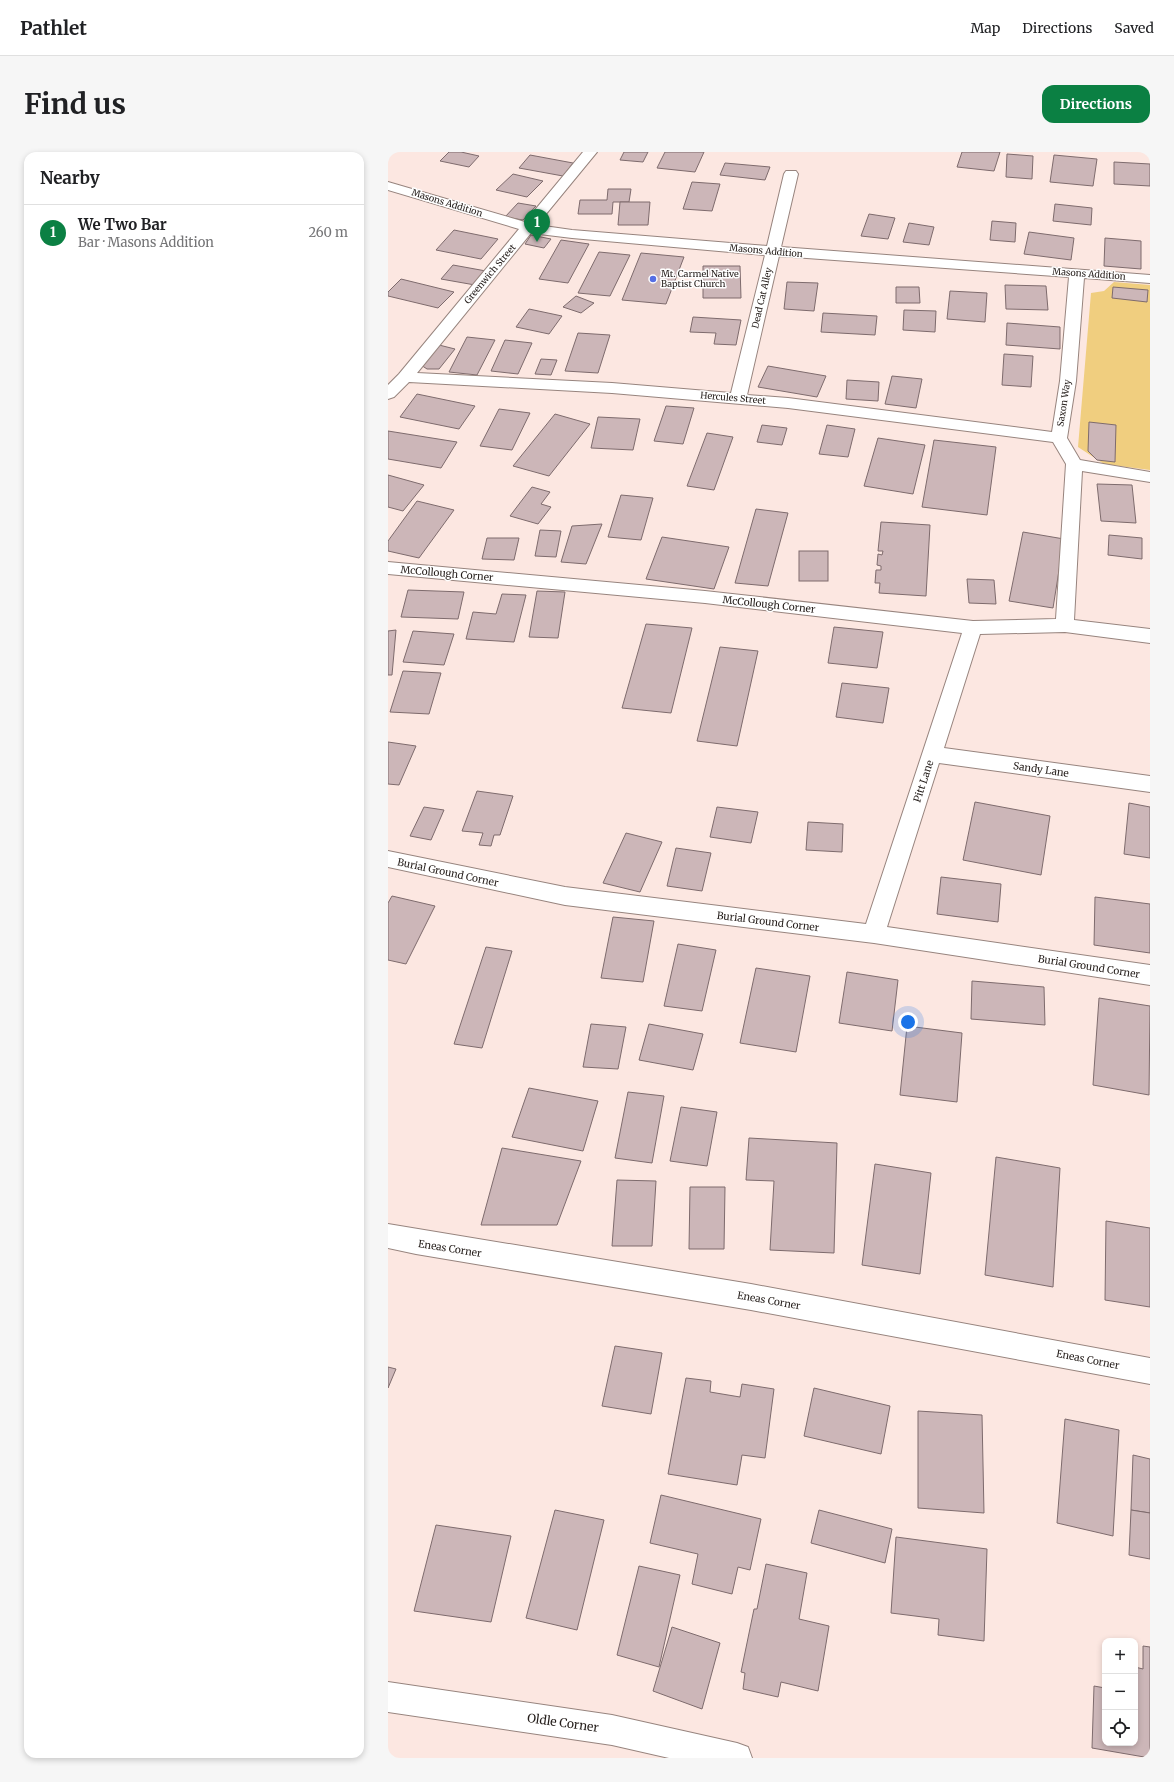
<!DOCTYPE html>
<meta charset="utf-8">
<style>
:root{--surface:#fff;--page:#f6f6f6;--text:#202124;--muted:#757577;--line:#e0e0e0;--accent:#0b8043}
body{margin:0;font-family:Merriweather,serif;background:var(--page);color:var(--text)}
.controls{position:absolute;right:12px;bottom:12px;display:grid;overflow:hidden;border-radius:8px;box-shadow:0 2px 6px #0003}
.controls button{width:36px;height:36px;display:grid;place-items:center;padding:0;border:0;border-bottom:1px solid var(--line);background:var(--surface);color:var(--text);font:20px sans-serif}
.you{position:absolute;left:520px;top:870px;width:14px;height:14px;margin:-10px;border:3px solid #fff;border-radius:50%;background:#1a73e8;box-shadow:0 0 0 6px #1a73e833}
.badge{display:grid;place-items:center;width:26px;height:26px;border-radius:50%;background:var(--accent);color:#fff;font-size:13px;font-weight:700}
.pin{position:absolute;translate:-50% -33px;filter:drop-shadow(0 1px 2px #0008)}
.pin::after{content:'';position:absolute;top:21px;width:14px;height:12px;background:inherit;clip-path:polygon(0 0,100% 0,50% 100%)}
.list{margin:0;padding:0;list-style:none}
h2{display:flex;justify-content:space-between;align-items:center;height:52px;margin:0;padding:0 16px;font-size:17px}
h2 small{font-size:13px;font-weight:400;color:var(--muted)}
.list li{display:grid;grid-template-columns:26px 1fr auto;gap:12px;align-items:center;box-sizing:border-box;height:56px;padding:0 16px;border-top:1px solid var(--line)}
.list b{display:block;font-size:15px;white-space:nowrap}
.list p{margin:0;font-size:13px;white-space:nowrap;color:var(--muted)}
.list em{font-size:13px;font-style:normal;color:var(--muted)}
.icon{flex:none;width:22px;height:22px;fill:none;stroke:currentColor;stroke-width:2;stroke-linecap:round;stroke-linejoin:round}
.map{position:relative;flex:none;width:762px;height:1606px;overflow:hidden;border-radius:12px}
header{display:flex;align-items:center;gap:24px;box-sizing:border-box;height:56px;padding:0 20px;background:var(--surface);border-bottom:1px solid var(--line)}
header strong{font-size:19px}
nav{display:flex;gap:22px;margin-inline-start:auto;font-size:14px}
.intro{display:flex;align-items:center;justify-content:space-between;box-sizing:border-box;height:96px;padding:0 24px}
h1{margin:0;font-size:28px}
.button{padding:10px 18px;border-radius:12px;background:var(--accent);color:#fff;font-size:14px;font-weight:700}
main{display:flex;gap:24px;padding:0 24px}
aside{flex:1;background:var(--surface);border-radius:12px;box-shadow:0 2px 6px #0003}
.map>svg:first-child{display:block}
.green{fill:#f0ce7f}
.building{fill:#ccb6b8;stroke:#7e6b6d}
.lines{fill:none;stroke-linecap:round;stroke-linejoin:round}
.minor-casing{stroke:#97847e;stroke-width:2}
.minor{fill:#fff;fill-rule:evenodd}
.poi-dot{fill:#566ee4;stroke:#fff;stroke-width:1.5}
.labels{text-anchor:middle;stroke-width:3;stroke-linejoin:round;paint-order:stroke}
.far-street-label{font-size:9px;fill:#241d1a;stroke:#fff}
.far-poi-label{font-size:9px;fill:#241d1a;stroke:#fff;text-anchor:start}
.street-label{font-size:10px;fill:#241d1a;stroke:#fff}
.near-street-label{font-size:12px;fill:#241d1a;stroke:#fff}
</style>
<header>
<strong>Pathlet</strong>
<nav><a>Map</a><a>Directions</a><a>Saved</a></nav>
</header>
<div class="intro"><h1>Find us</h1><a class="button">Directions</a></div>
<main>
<aside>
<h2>Nearby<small></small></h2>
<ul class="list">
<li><span class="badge">1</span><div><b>We Two Bar</b><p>Bar · Masons Addition</p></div><em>260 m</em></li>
</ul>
</aside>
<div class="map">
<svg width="762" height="1606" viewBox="0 0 762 1606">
<rect width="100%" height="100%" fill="#fce7e1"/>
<path class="green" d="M726 130 762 133V318L716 312 690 295 703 141 716 139Z"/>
<g class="building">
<path d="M61 0H73L91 4 81 15 52 9Z"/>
<path d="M236 0H260L255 10 232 8Z"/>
<path d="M277 0H316L307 20 269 16Z"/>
<path d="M574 0H612L606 19 569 15Z"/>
<path d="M619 2 645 4 644 27 618 25Z"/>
<path d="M142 3 185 11 175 24 131 16Z"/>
<path d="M666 3 709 7 705 34 662 30Z"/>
<path d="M726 10 762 12V34L726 32Z"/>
<path d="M337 11 382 15 377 28 332 23Z"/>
<path d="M125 22 155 29 139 45 108 38Z"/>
<path d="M304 30 332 32 324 59 295 57Z"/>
<path d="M220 37H243L241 50H225L224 62H190L192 48H219Z"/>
<path d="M232 50H262L260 73H230Z"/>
<path d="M130 51 148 54 135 68 117 65Z"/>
<path d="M667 52 704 56 703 73 665 69Z"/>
<path d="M481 62 507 66 500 87 473 84Z"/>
<path d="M604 69 628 71 627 90 602 88Z"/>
<path d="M521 71 546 75 541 93 515 90Z"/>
<path d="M66 78 110 87 93 107 48 98Z"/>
<path d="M641 80 686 86 683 108 636 102Z"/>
<path d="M143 83 163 87 156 96 137 92Z"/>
<path d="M717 86 753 89V117L716 114Z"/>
<path d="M173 88 201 92 180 131 151 127Z"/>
<path d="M211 100 242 103 222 144 190 141Z"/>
<path d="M253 101 296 105 278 152 234 148Z"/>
<path d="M65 113 98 119 87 133 53 127Z"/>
<path d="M315 114H352L353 146H315Z"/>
<path d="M13 127 66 140 50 156 0 144V140Z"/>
<path d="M399 130 430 131 426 159 396 157Z"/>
<path d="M617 133 658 134 660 158 618 157Z"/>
<path d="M508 135H531L532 151H508Z"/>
<path d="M725 135 760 138 759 150 724 146Z"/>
<path d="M562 139 599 141 597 170 559 167Z"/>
<path d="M188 144 206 151 193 161 175 155Z"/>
<path d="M141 157 174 164 161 182 128 175Z"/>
<path d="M516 158 548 159 547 180 515 178Z"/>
<path d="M435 161 489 164 487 183 433 180Z"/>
<path d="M305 165 353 168 348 193 326 192 328 181 302 180Z"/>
<path d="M619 171 672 175V197L618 193Z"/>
<path d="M190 181 222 183 210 221 177 219Z"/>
<path d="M79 185 107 188 89 223 61 220Z"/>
<path d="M117 188 144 191 130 222 103 219Z"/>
<path d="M47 192 67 197 51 217H39L33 213Z"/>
<path d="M616 202 645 204 643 235 614 233Z"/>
<path d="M153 207 169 208 163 223 147 222Z"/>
<path d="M380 214 438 224 429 245 370 235Z"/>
<path d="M504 224 534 227 528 256 497 252Z"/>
<path d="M459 228 491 230 490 249 458 247Z"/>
<path d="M29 242 87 254 71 277 12 265Z"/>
<path d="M278 254 306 256 295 292 266 289Z"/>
<path d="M111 257 142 261 124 298 92 294Z"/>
<path d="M167 262 202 272 161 324 125 314Z"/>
<path d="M210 265 252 267 245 298 203 296Z"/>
<path d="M701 270 728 273 727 310 709 308 700 299Z"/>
<path d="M374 273 399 276 394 293 369 290Z"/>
<path d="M439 273 467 277 460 305 431 302Z"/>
<path d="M0 279 69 290 53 316 0 307Z"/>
<path d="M319 281 345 285 326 338 299 334Z"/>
<path d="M490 286 537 293 525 342 476 334Z"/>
<path d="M546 288 608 295 599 363 534 355Z"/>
<path d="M0 323 36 333 15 359 0 355Z"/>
<path d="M709 332 744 333 748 371 713 369Z"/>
<path d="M144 335 162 340 153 352 163 355 150 372 122 364Z"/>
<path d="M233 343 265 346 253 388 220 385Z"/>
<path d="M29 349 66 358 31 406 0 399V389Z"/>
<path d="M368 357 400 361 380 434 347 431Z"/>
<path d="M493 370 542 373 538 444 491 441 492 431H487L488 418H493V414L489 413 490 402 494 403 495 399H490Z"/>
<path d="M214 372 198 412 173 410 184 374Z"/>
<path d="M152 378 173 379 168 405 147 404Z"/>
<path d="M635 380 676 387 665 456 621 449Z"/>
<path d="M721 383 754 386V407L720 403Z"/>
<path d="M274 385 341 395 326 437 258 427Z"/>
<path d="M99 386H131L126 408 94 407Z"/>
<rect x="411" y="399" width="29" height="30"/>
<path d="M579 427 606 428 608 452 581 451Z"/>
<path d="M20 438 76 440 70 467 13 465Z"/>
<path d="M149 439 177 440 170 486 141 485Z"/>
<path d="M114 442 138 443 126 490 78 487 85 460 108 462Z"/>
<path d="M258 472 304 476 283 561 234 556Z"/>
<path d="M446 475 495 480 489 516 440 511Z"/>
<path d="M8 478 4 523H0V479Z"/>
<path d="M25 479 66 482 56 513 15 510Z"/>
<path d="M332 495 370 499 349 594 309 589Z"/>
<path d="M15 519 53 521 41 562 2 560Z"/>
<path d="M454 531 501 536 495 571 448 565Z"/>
<path d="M0 590 28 594 11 633 0 632Z"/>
<path d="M89 639 125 644 112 683H106L103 694 91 693 95 681 74 679Z"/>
<path d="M587 650 662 664 653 723 575 708Z"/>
<path d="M741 651 762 655V706L736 702Z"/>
<path d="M36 655 56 658 43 688 22 684Z"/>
<path d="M329 655 370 660 363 691 322 685Z"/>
<path d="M420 670 455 672 454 700 418 698Z"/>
<path d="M238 681 274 690 252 740 215 731Z"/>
<path d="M288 696 323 701 314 739 279 734Z"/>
<path d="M553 725 613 732 610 770 549 762Z"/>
<path d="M4 744 47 754 18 812 0 808V751Z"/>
<path d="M707 745 762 752V801L706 793Z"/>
<path d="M225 765 266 769 255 830 213 826Z"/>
<path d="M290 792 328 798 314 859 276 854Z"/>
<path d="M98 795 124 799 94 896 66 892Z"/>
<path d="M368 816 422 824 408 900 352 891Z"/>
<path d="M459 820 510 828 504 879 451 871Z"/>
<path d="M584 829 656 835 657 873 583 867Z"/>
<path d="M711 846 762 854 761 943 705 933Z"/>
<path d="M203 872 238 875 230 917 195 915Z"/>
<path d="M261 872 315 882 305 918 251 908Z"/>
<path d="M519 874 574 881 569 950 512 943Z"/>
<path d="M141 936 210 949 195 999 124 985Z"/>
<path d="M240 940 276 944 264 1011 227 1006Z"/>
<path d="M293 955 329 960 319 1014 282 1009Z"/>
<path d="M361 986 449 991 446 1101 382 1098 386 1029 358 1028Z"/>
<path d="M114 996 193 1009 169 1073H93Z"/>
<path d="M608 1005 672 1016 665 1135 597 1123Z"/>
<path d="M487 1012 543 1021 532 1122 474 1113Z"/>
<path d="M229 1028 268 1029 264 1094H224Z"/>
<path d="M302 1035H337L336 1097H301Z"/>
<path d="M718 1069 762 1076V1155L717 1148Z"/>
<path d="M227 1194 274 1201 263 1262 214 1254Z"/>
<path d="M0 1215 8 1217 0 1236Z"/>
<path d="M298 1226 323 1229 322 1240 352 1245 354 1232 386 1237 377 1306 354 1303 349 1333 280 1322Z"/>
<path d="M426 1236 502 1254 493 1302 416 1284Z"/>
<path d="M530 1259 594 1263 596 1361 530 1356Z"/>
<path d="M677 1267 731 1278 725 1384 669 1371Z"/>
<path d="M745 1303 762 1307V1361L743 1358Z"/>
<path d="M273 1343 373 1367 362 1418 350 1415 344 1442 304 1432 310 1402 262 1391Z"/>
<path d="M167 1358 216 1368 189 1478 138 1466Z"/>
<path d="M431 1358 504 1377 497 1411 423 1391Z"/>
<path d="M743 1358 762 1361V1407L741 1403Z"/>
<path d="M48 1373 123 1384 103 1470 26 1459Z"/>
<path d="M508 1385 599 1397 596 1489 550 1483 551 1467 503 1461Z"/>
<path d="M378 1412 419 1421 411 1467 441 1474 430 1539 393 1530 390 1545 355 1537 357 1521 353 1520 366 1457H369Z"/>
<path d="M251 1414 292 1423 271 1515 229 1503Z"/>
<path d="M284 1475 332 1491 314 1557 265 1539Z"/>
<path d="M755 1494 762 1495V1606L704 1596 706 1534 717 1536V1591H747V1515L755 1517Z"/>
</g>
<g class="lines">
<g class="minor-casing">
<g id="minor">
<path d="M195 0H209L149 73 184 78 379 94 396 22 398 19H408L410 22 393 95 762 123V131L696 126 688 229 679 286 692 308 762 320V330L694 319 686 468 762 477V491L677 480 592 482 556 596 762 624V640L551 611 499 775 762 813V833L486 791 177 753 0 715V699L177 735 478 772 574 481 317 451 0 422V410L317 439 585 469 668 467 678 312 665 290 400 256 224 241 21 230 6 245 0 247V233L11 222 131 77 0 38V30L137 70ZM143 81 184 86 377 103 343 241 224 231 29 221ZM391 104 681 125 672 229 664 280 400 246 359 243Z"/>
<path d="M0 1072 363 1132 762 1206V1232L363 1158 28 1102 0 1096Z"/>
<path d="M0 1530 224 1563 349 1591 360 1595 364 1606H281L224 1593 0 1560Z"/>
</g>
</g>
<use href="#minor" class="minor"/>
</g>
<circle class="poi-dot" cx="265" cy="127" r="4"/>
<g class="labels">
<g class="far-street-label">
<text transform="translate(59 51) rotate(17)" y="3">Masons Addition</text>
<text transform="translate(378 99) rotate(5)" y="3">Masons Addition</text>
<text transform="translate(102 122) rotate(-50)" y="3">Greenwich Street</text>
<text transform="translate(701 122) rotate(4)" y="3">Masons Addition</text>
<text transform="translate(374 146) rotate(-77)" y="3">Dead Cat Alley</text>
<text transform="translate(345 246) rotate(5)" y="3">Hercules Street</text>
<text transform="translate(676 251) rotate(-81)" y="3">Saxon Way</text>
</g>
<g class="far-poi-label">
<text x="273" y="125">Mt. Carmel Native<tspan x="273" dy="10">Baptist Church</tspan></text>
</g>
<g class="street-label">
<text transform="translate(59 421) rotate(5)" y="4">McCollough Corner</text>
<text transform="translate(381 452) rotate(6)" y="4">McCollough Corner</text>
<text transform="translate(653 617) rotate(8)" y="4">Sandy Lane</text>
<text transform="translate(535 629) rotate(-72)" y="4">Pitt Lane</text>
<text transform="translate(60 720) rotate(12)" y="4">Burial Ground Corner</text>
<text transform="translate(380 769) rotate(7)" y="4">Burial Ground Corner</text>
<text transform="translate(701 814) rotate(9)" y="4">Burial Ground Corner</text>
<text transform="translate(62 1096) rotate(9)" y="4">Eneas Corner</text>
<text transform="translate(381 1148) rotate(10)" y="4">Eneas Corner</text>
<text transform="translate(700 1207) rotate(11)" y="4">Eneas Corner</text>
</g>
<g class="near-street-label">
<text transform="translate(175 1571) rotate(8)" y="4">Oldle Corner</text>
</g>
</g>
</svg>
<div class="controls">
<button>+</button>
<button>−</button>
<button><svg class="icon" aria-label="locate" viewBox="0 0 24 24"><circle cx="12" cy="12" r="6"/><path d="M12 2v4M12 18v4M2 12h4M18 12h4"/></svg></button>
</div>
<div class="you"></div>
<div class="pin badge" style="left:149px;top:90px">1</div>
</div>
</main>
